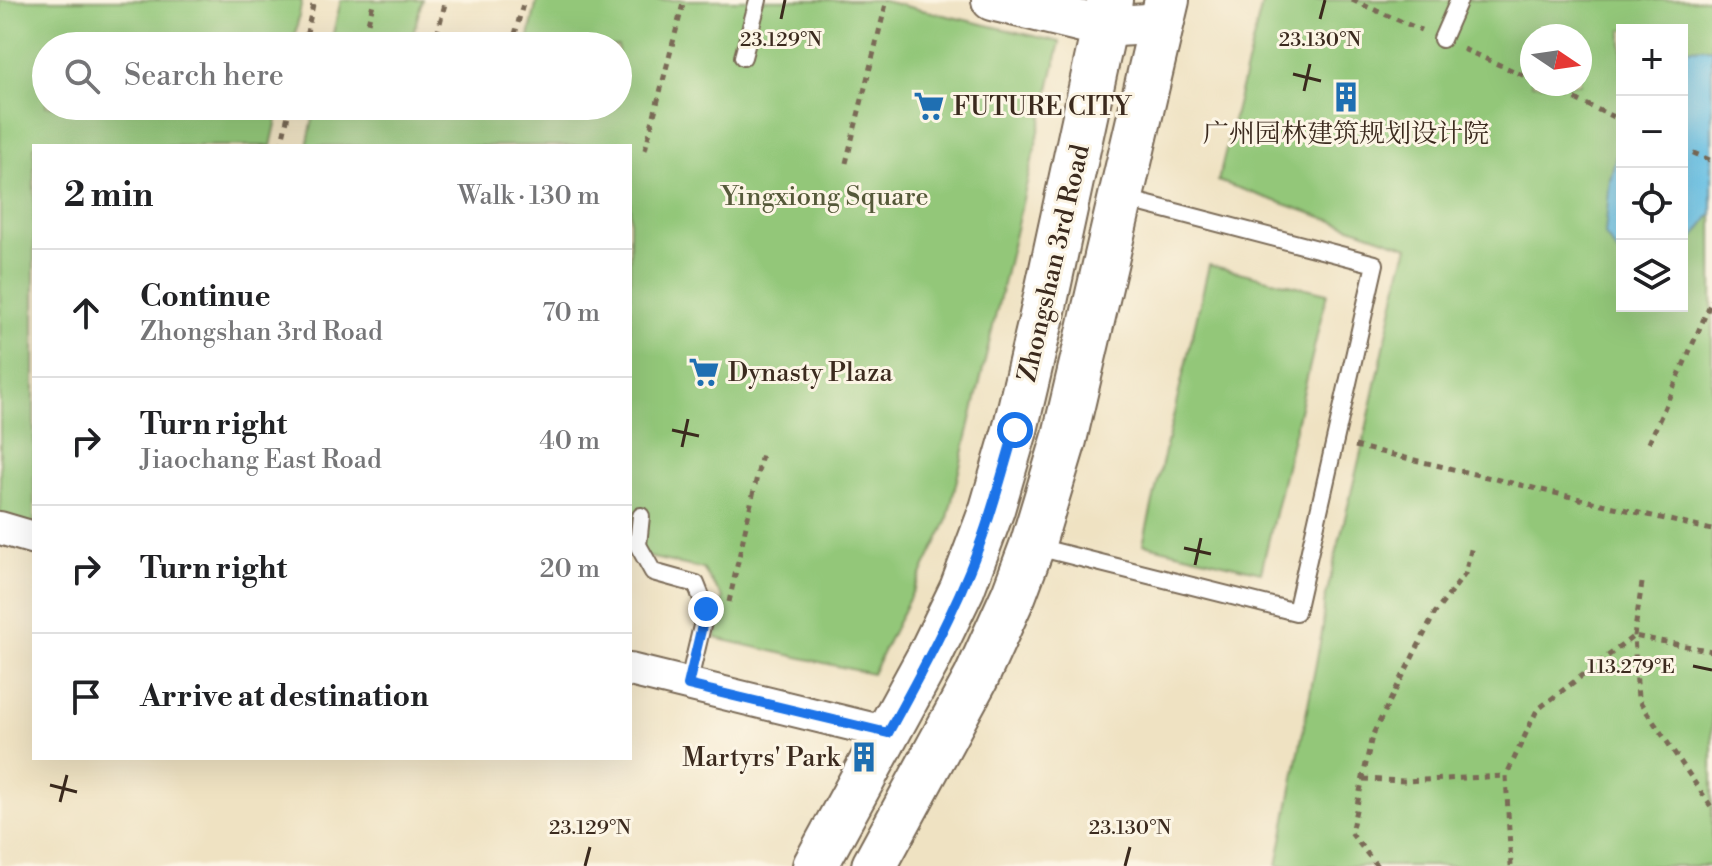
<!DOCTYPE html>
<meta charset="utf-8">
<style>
:root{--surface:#fff;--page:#f6f6f6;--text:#202124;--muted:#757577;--line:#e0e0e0}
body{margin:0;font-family:"Libre Bodoni","Noto Serif SC",serif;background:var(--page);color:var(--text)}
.controls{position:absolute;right:24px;top:24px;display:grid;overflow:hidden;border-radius:0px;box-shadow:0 8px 32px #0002}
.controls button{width:72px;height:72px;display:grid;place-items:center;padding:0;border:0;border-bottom:2px solid var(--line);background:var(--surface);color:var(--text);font:40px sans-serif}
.compass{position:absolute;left:1520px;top:24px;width:72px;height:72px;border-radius:50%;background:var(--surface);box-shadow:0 8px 32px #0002;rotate:103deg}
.stop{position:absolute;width:24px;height:24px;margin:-18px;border:6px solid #1a73e8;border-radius:50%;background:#fff}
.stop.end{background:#1a73e8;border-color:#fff;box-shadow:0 2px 8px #0008}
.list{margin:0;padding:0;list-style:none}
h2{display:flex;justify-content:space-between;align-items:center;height:104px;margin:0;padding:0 32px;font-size:34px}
h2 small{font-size:26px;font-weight:400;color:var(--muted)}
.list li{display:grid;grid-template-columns:52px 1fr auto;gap:24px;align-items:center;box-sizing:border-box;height:128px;padding:0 32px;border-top:2px solid var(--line)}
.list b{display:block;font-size:30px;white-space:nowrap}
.list p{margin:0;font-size:26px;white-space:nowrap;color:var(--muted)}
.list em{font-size:26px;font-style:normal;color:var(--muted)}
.icon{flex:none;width:44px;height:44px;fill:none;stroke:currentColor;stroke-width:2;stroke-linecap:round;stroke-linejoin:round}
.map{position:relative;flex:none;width:1712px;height:866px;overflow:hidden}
.search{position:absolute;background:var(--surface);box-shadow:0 8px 32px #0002;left:32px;top:32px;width:600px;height:88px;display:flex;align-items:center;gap:20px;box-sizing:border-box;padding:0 28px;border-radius:44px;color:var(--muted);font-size:30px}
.panel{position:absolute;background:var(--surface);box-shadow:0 8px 32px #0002;left:32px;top:144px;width:600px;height:616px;border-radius:0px}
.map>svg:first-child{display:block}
.green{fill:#93c779;stroke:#67784c;stroke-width:2;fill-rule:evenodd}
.water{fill:#6bc4e9;stroke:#537784;stroke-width:2}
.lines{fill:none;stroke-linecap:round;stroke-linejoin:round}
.service-casing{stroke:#7a6a57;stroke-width:20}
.minor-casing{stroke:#7a6a57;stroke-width:36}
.tertiary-casing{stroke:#7a6a57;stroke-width:44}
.primary-casing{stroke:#7a6a57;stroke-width:48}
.path{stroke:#7a6a57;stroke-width:5;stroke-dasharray:6 6;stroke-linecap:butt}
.service{stroke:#fff;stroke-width:16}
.minor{stroke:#fff;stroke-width:32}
.tertiary{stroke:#fff;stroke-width:40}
.primary{stroke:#fff;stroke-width:44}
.route{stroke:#1a73e8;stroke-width:10}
.ticks{fill:none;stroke:#3b2a1e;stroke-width:3}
.labels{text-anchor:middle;stroke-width:6;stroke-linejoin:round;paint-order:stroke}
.poi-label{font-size:26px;fill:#3b2a1e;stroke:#fcf5e5;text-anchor:start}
.park-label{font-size:26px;fill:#555939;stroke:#fcf5e5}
.street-label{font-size:26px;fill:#3b2a1e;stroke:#fcf5e5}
.ticks-label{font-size:20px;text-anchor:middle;fill:#3b2a1e;stroke:#fcf5e5;stroke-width:6;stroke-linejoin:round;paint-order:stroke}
</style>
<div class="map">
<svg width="1712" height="866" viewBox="0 0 1712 866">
<rect width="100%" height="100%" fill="#fcf5e5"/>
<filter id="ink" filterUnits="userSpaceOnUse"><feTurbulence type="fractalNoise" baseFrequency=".0125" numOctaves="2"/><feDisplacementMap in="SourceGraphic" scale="16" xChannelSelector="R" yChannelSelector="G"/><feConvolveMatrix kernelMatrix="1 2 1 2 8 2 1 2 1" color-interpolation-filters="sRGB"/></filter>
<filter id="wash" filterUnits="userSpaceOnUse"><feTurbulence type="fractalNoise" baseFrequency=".006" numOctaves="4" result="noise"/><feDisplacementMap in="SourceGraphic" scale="32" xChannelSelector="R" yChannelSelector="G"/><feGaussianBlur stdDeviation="1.8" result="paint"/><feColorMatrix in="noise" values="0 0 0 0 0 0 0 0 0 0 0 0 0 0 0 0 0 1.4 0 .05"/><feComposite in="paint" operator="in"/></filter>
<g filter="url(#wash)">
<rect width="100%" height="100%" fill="#efe2c2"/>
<g class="green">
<path d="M0 0H302L293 46H46V106H280L271 146H34V529L0 520Z"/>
<path d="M341 0H422L410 46H330Z"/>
<path d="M537 0H879L1060 42 947 522 872 674 715 638 723 598 703 569 630 553V146H307L316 106H618V46H527Z"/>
<path d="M1263 0H1712V866H1277L1323 627 1324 604 1362 448 1401 270 1408 247 1218 181ZM1622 30H1682V306H1622ZM1532 36H1580V84H1532Z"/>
<path d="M1209 265 1327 293 1261 572 1143 544Z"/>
</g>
<g class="water">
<path d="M1712 48V213L1693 239 1682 245V53L1686 49Z"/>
<path d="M1622 138V259L1605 235 1610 180 1618 147Z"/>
</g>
</g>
<g filter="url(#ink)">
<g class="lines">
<g class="service-casing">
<g id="service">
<path d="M1442 39 1459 0"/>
<path d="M743 57 758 0"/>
<path d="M641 516 638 545 653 572 696 584 706 609 688 685"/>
<path d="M1033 546 1296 612 1375 264 1122 198"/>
</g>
</g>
<g class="minor-casing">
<g id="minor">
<path d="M0 528 34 538"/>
<path d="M630 670 888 733"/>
</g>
</g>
<g class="tertiary-casing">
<path id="tertiary" d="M992 0 1103 27 1162 23"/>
</g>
<g class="primary-casing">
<g id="primary">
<path d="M815 866 929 657 962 589 992 509 1015 430 1041 320 1110 0"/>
<path d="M874 866 976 678 1014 594 1032 546 1064 440 1167 0"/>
</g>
</g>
<g class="path">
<path d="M1352 0 1421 30"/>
<path d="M304 46 314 0"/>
<path d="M362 46 374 0"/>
<path d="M434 46 446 0"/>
<path d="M512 46 524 0"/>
<path d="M1463 49 1532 79"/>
<path d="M1543 84 1622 121"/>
<path d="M281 146 290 106"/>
<path d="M1682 148 1712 161"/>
<path d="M645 150 684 0"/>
<path d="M846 163 887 0"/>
<path d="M1649 443 1712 300"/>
<path d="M1355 446 1712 530"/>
<path d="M1642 583 1634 636 1638 699 1712 808"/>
<path d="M729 602 762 454"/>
<path d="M1363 779 1404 781 1506 776"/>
<path d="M1377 866 1351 833 1372 736 1435 613 1465 574 1472 546"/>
<path d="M1511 866 1506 776 1537 710 1634 636 1712 651"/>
</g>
<use href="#service" class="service"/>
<use href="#minor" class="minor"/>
<use href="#tertiary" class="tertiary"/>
<use href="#primary" class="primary"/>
</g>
</g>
<g class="lines" filter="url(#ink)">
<path class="route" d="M706 609 688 685 888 733C921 673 954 613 978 549 993 510 1003 470 1015 430"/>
</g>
<path class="ticks" d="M781 19 785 0M1320 19 1325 0M1293 74 1321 81M1304 91 1310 64M672 430 699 436M682 447 688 419M1184 548 1211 554M1195 565 1201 538M1693 666 1712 670M50 785 77 792M60 802 67 775M585 866 590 847M1125 866 1130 847"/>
<defs>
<g id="building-bare" transform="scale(2.4)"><path d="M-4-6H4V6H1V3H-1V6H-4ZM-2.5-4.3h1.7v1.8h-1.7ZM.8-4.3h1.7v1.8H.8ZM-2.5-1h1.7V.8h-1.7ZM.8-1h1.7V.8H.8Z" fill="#1f6fb2" stroke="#fcf5e5" stroke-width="2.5" paint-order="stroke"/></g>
<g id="supermarket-bare" transform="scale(2.4)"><path d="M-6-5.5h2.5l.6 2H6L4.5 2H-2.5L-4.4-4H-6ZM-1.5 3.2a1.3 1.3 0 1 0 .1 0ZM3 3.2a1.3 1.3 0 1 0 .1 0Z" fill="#1f6fb2" stroke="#fcf5e5" stroke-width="2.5" paint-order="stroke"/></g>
</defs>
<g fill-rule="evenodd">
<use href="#building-bare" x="1346" y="97"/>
<use href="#supermarket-bare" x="929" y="106"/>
<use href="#supermarket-bare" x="704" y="372"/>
<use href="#building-bare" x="864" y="757"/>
</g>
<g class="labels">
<g class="poi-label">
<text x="953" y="115">FUTURE CITY</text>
<text x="1346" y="142" text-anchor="middle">广州园林建筑规划设计院</text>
<text x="728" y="381">Dynasty Plaza</text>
<text x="840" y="766" text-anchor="end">Martyrs' Park</text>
</g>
<g class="park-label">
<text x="825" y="205">Yingxiong Square</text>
</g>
<g class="street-label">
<text transform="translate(1053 263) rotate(-77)" y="9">Zhongshan 3rd Road</text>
</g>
</g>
<g class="ticks-label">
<text x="781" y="46">23.129°N</text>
<text x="1320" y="46">23.130°N</text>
<text x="1631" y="673">113.279°E</text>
<text x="590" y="834">23.129°N</text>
<text x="1130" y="834">23.130°N</text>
</g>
</svg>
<div class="controls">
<button>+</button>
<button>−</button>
<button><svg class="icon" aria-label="locate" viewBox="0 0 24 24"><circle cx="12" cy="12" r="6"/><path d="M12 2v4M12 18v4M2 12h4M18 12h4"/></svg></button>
<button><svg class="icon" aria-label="layers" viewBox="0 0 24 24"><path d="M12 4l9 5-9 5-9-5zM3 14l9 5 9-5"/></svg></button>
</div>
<svg class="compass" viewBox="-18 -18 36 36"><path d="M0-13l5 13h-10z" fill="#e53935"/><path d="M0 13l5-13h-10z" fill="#757577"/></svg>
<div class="stop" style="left:1015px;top:430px"></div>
<div class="stop end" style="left:706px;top:609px"></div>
<div class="search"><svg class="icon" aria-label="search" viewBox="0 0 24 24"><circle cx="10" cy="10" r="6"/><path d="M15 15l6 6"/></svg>Search here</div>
<section class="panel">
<h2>2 min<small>Walk · 130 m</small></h2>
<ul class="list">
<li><svg class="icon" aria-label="ahead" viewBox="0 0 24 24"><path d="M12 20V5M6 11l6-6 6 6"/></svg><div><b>Continue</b><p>Zhongshan 3rd Road</p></div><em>70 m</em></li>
<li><svg class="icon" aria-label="right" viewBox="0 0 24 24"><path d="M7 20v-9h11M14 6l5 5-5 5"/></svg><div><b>Turn right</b><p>Jiaochang East Road</p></div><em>40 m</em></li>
<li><svg class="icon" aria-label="right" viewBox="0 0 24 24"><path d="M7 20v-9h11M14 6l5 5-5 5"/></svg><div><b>Turn right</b></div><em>20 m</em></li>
<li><svg class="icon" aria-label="arrive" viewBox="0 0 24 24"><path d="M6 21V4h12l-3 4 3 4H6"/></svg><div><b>Arrive at destination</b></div></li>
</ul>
</section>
</div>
